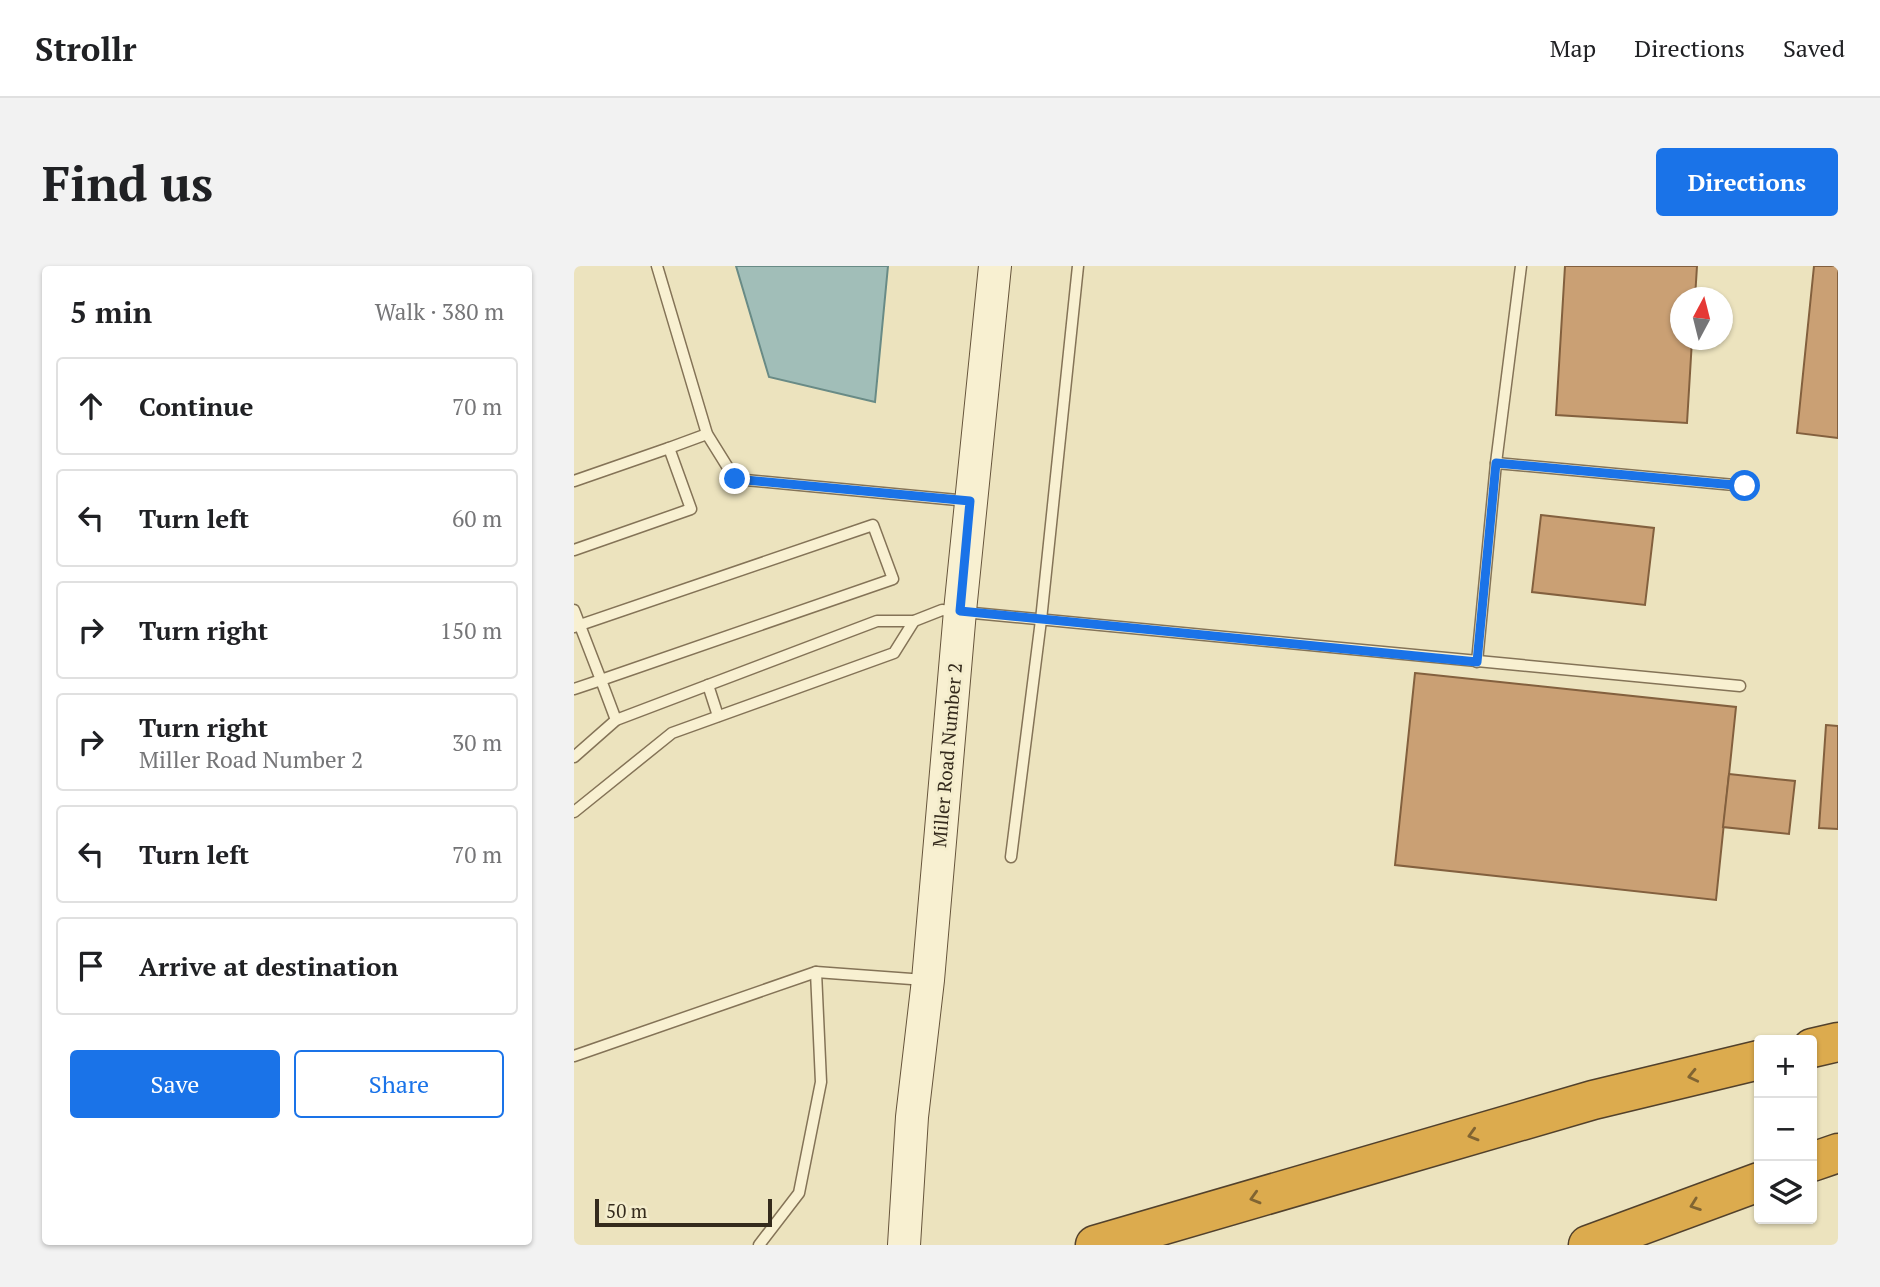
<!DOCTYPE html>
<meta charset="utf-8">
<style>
:root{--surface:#fff;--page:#f2f2f2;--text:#202124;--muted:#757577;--line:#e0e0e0;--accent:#1a73e8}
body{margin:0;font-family:"PT Serif",serif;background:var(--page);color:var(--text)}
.controls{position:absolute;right:21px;bottom:21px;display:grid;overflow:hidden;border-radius:7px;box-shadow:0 2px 5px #0004}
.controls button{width:63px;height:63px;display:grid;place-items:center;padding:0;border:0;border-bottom:2px solid var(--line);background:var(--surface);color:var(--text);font:35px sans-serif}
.compass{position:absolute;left:1096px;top:21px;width:63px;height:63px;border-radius:50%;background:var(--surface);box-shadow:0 2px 5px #0004;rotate:7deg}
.scale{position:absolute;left:21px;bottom:18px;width:177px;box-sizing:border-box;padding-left:7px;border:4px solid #342a1c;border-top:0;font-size:19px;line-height:24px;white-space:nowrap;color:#342a1c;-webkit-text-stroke:5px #f4edcd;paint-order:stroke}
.stop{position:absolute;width:21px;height:21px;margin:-16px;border:5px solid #1a73e8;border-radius:50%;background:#fff}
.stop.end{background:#1a73e8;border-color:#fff;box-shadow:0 2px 7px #0008}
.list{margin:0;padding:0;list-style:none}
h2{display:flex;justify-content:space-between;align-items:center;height:91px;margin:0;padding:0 28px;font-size:30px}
h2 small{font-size:23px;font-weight:400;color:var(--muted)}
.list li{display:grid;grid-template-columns:46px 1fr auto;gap:21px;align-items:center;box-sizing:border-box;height:98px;margin:0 14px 14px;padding:0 14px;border:2px solid var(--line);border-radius:7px}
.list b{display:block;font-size:26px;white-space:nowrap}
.list p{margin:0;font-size:23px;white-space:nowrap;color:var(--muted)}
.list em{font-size:23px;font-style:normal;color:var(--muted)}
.actions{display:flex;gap:14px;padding:21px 28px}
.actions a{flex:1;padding:16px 0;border:2px solid var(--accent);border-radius:7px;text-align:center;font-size:24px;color:var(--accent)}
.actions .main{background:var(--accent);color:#fff}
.icon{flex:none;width:38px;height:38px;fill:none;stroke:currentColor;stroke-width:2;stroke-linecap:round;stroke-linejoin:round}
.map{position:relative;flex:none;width:1264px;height:979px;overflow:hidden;border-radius:7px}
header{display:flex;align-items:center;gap:42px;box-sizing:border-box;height:98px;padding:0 35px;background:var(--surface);border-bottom:2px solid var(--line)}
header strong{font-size:33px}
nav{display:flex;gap:38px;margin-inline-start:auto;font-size:24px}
.intro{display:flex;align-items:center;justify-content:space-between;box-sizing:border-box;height:168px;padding:0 42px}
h1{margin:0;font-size:49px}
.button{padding:18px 32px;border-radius:7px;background:var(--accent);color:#fff;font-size:24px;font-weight:700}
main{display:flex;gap:42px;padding:0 42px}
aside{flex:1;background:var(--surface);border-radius:7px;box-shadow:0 2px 5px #0004}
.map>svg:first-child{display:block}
.water{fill:#a1beb8;stroke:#698b86;stroke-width:2}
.building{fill:#caa074;stroke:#83603e;stroke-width:2}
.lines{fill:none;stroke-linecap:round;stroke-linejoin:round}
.lane-casing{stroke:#847357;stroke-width:13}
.secondary-casing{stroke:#66543b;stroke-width:34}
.highway-casing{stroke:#52412c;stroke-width:41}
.lane{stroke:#f8f0d1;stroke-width:10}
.secondary{stroke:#f8f0d1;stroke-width:32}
.highway{stroke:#dcab4e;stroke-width:38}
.oneway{stroke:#806432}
.route{stroke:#1a73e8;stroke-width:9}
.labels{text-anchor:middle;stroke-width:6;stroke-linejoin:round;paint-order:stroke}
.street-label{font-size:19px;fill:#342a1c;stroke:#f4edcd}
</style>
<header>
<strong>Strollr</strong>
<nav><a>Map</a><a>Directions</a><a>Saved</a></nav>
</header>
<div class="intro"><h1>Find us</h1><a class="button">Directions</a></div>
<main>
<aside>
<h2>5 min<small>Walk · 380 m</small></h2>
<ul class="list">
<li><svg class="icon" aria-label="ahead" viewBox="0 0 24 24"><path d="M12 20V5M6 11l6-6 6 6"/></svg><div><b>Continue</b></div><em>70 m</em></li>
<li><svg class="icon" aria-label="left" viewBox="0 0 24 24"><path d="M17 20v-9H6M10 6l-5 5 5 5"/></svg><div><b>Turn left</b></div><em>60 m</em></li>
<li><svg class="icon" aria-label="right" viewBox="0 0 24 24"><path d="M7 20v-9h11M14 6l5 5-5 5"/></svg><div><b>Turn right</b></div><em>150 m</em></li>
<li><svg class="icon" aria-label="right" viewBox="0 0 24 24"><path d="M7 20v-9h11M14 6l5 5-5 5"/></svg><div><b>Turn right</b><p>Miller Road Number 2</p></div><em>30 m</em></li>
<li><svg class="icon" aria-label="left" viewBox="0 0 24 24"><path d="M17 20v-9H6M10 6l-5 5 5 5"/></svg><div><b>Turn left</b></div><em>70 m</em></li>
<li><svg class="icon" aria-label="arrive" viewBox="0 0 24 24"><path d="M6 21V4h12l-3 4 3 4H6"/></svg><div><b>Arrive at destination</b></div></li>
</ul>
<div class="actions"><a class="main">Save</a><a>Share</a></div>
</aside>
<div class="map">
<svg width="1264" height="979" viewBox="0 0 1264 979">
<rect width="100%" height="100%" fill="#ece3be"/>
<path class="water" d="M162 0H314L301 136 195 111Z"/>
<g class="building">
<path d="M991 0H1123L1121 32H1106V74H1118L1113 157 982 149Z"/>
<path d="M1240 0H1264V172L1223 167Z"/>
<path d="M967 249 1080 262 1071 339 958 326Z"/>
<path d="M841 407 1162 441 1142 634 821 599Z"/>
<path d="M1252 459 1264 460V563L1245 562Z"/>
<path d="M1155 508 1221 515 1215 568 1149 561Z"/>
</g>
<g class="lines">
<g class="lane-casing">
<g id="lane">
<path d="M83 0 133 168 161 213 394 235"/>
<path d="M95 182 133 168"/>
<path d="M922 197 1171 220"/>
<path d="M0 215 95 182 117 243 0 284"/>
<path d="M0 344 27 414 0 423"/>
<path d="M0 361 299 259 319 313 27 414 42 454"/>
<path d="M903 396 922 197 947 0"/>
<path d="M134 419 144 450"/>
<path d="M0 491 42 454 303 355H340L368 344 1166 420"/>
<path d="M0 546 98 467 320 387 340 355"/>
<path d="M437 591 467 354 504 0"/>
<path d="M0 790 242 706 351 714"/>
<path d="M185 979 225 927 247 816 242 706"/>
</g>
</g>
<g class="secondary-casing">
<path id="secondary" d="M330 979 338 851 354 714 386 345 421 0"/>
</g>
<g class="highway-casing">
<g id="highway">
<path d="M1238 782 1264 776"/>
<path d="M1238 896 1264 887"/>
<path d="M521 979 1019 834 1185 794"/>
<path d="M1014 979 1185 916"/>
</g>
</g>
<use href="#lane" class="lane"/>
<use href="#secondary" class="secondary"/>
<use href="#highway" class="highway"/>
</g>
<defs><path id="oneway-chevron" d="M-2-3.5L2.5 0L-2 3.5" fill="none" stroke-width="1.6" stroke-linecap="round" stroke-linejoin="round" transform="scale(1.75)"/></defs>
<g class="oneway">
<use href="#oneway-chevron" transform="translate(1119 810) rotate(167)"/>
<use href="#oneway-chevron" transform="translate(899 869) rotate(164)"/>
<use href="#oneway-chevron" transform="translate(681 932) rotate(164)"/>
<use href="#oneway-chevron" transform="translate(1121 939) rotate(160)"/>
</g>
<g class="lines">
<path class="route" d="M161 213 396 235 386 345 903 396 922 197 1171 220"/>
</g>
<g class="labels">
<g class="street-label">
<text transform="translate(373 489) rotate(-85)" y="7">Miller Road Number 2</text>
</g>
</g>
</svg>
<div class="controls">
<button>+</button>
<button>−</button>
<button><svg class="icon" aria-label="layers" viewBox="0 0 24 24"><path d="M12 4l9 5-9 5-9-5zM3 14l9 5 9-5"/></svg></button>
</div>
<svg class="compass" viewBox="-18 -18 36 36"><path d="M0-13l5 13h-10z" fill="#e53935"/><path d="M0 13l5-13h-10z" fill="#757577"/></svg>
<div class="scale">50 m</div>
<div class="stop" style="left:1171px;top:220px"></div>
<div class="stop end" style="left:161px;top:213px"></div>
</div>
</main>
